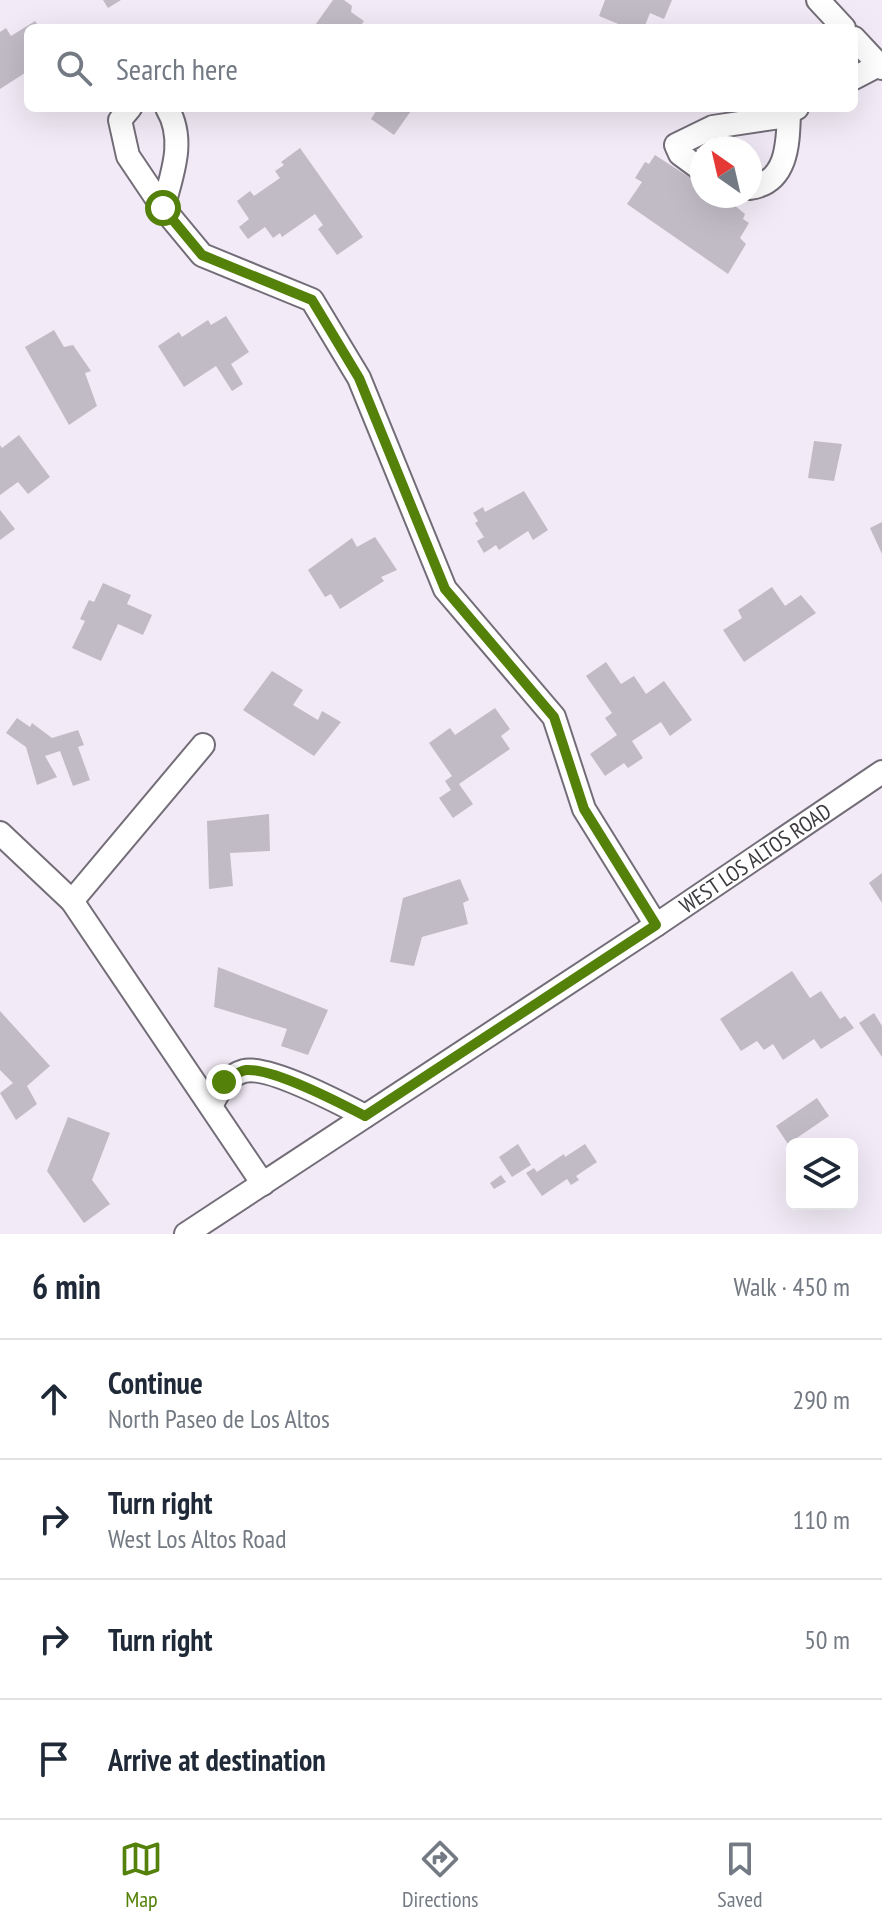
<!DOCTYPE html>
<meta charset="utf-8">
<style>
:root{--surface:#fff;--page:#f2f2f3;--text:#1f2937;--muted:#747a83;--line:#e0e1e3;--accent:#54810a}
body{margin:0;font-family:"PT Sans Narrow",sans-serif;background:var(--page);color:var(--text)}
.controls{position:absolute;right:24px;bottom:24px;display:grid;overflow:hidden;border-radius:12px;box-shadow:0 8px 32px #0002}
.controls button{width:72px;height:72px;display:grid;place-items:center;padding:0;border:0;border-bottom:2px solid var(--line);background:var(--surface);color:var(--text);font:40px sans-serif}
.compass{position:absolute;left:690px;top:136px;width:72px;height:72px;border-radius:50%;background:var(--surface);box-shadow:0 8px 32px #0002;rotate:326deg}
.stop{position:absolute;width:24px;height:24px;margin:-18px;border:6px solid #54810a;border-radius:50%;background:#fff}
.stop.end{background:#54810a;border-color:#fff;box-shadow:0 2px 8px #0008}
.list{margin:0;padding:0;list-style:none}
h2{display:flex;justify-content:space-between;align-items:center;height:104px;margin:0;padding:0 32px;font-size:34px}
h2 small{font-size:26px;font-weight:400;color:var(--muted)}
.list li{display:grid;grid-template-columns:52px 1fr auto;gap:24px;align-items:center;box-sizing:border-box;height:120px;padding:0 32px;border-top:2px solid var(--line)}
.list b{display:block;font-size:30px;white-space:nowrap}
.list p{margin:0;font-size:26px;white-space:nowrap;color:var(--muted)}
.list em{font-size:26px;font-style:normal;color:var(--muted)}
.icon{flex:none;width:44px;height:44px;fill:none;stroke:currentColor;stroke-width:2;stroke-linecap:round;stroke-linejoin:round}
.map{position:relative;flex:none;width:882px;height:1234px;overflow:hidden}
.search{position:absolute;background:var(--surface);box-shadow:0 8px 32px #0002;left:24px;right:24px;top:24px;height:88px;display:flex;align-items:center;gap:20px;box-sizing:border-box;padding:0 28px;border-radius:12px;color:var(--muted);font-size:30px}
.sheet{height:584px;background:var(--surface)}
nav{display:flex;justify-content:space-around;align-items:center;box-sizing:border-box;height:112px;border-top:2px solid var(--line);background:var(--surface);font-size:22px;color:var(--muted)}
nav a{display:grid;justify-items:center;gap:4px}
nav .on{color:var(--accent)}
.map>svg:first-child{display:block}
.building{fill:#c1bbc6}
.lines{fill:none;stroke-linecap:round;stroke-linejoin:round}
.minor-casing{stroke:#736d78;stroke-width:26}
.minor{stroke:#fff;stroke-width:22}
.route{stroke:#54810a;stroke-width:10}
.labels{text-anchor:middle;stroke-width:6;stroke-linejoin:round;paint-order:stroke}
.street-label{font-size:22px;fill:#3e3b40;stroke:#f2ebf7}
</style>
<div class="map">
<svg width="882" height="1234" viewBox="0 0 882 1234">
<rect width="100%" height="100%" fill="#f2ebf7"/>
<g class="building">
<path d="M103 0H121L108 8Z"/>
<path d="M333 0H344L352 6 351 12 364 21 359 28H313Z"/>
<path d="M605 0H672L664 19 650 13 644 28 640 25 639 28H628L599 16Z"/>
<path d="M35 21 40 28H28V71L0 89V32L6 28 11 36Z"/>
<path d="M378 108H413L394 135 371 119Z"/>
<path d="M300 148 363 237 337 255 318 229 323 225 315 214 282 237 280 233 273 238 265 227 248 239 239 227 249 219 237 201 250 191 254 196 280 178 275 171 284 165 281 162Z"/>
<path d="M655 155 692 179 702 164V196H723L745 214 743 219 749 223 740 238 746 244 728 274 627 204 642 182 635 178 645 162 649 164Z"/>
<path d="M226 316 249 352 231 364 243 384 232 391 216 366 184 387 158 346 179 332 182 337 208 320 211 325Z"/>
<path d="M54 330 64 347 73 345 91 371 85 373 97 406 69 425 25 347Z"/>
<path d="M19 435 50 477 28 494 18 482 0 495V445L2 448Z"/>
<path d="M814 441 842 444 834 481 808 478Z"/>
<path d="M524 491 548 530 533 540 528 531 499 550 496 545 484 553 477 541 484 537 475 523 478 521 473 513 483 507 485 512Z"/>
<path d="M0 510 15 529 0 540Z"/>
<path d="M882 522V554L870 528Z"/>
<path d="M375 537 397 570 381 577 384 581 340 609 331 594 325 597 308 570 352 538 357 547Z"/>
<path d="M103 583 131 595 127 604 152 615 143 635 118 624 101 661 72 648 85 621 80 619 89 600 94 602Z"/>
<path d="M772 587 785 606 801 595 816 613 744 662 723 630 742 618 738 610Z"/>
<path d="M606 662 621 684 634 676 646 694 664 681 692 720 670 736 661 722 632 741 643 758 628 768 624 763 605 776 590 754 617 735 605 718 612 713 586 676Z"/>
<path d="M272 671 303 690 293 705 318 720 322 711 341 722 314 756 243 710Z"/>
<path d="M495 708 510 729 501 736 510 749 459 784 473 804 453 818 439 798 451 790 445 781 452 776 429 743 450 728 455 735Z"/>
<path d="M17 718 30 727 32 723 52 738 78 730 84 745 78 747 90 780 73 786 60 751 45 756 57 777 37 785 26 747 6 733Z"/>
<path d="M269 814 270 851 230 853 233 886 209 889 207 821Z"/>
<path d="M882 873V903L869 883Z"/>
<path d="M460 879 469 900 463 903 468 924 422 937 414 966 390 962 403 898Z"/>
<path d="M218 967 328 1010 308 1055 281 1046 287 1029 214 1007Z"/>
<path d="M792 971 810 998 821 991 840 1019 845 1016 854 1028 821 1049 814 1039 783 1060 773 1044 764 1050 757 1041 741 1051 720 1019Z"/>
<path d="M0 1011 50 1066 27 1086 37 1104 16 1120 0 1093 13 1083 0 1070Z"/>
<path d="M874 1013 882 1026V1057L859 1023Z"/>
<path d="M817 1098 829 1116 788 1144 776 1126Z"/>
<path d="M68 1117 110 1133 92 1180 110 1204 84 1223 47 1171Z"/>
<path d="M518 1144 531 1165 512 1177 499 1157Z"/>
<path d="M585 1144 597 1162 576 1176 579 1180 571 1185 567 1179 542 1196 526 1173 534 1168 537 1172 564 1154 565 1157Z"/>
<path d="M501 1175 506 1182 494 1189 490 1183Z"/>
</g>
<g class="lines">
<g class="minor-casing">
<g id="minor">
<path d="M818 0 844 28"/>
<path d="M854 38 882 68"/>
<path d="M854 78 879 65"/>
<path d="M130 108 120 120 128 156 163 208 202 255 312 300 359 378 445 589 554 717 584 809 656 925"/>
<path d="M699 168 680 154 676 145 713 127 780 117 797 108"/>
<path d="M750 188C788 182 788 143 789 112"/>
<path d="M163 208C172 174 186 140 167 108"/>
<path d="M0 833 72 901 263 1184"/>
<path d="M72 901 203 745"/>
<path d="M211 1106C219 1091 226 1076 244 1071 268 1065 342 1104 365 1116"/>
<path id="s1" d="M186 1234 656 925 882 772"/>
</g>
</g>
<use href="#minor" class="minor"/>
</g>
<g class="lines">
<path class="route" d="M163 208 202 255 312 300 359 378 445 589 554 717 584 809 656 925 365 1116C340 1103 273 1068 246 1070 239 1071 230 1078 224 1082"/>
</g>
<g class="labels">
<g class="street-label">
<text dy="8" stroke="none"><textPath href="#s1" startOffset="682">WEST LOS ALTOS ROAD</textPath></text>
</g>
</g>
</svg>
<div class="controls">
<button><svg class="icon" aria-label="layers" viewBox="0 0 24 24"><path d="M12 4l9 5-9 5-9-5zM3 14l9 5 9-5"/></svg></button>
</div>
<svg class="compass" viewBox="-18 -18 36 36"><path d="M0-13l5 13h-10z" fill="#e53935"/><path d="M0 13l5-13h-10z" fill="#747a83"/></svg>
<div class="stop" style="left:163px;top:208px"></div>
<div class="stop end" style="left:224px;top:1082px"></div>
<div class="search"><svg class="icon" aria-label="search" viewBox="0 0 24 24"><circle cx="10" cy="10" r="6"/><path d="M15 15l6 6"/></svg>Search here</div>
</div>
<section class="sheet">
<h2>6 min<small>Walk · 450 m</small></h2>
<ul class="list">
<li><svg class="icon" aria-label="ahead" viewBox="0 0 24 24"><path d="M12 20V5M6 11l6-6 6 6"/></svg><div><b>Continue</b><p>North Paseo de Los Altos</p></div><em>290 m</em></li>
<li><svg class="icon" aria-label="right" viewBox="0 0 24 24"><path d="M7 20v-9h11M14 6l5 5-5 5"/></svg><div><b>Turn right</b><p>West Los Altos Road</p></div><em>110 m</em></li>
<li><svg class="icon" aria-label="right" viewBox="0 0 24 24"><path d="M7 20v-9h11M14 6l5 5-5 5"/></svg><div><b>Turn right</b></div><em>50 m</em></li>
<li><svg class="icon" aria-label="arrive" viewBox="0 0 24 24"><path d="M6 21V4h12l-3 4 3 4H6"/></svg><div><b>Arrive at destination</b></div></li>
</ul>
</section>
<nav>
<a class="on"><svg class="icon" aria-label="map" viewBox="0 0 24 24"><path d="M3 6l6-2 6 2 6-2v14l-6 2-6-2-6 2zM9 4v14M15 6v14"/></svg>Map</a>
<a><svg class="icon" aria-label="directions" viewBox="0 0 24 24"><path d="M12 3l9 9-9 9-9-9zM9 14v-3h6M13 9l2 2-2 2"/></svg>Directions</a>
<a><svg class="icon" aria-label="saved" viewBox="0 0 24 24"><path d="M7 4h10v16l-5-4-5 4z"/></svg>Saved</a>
</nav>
